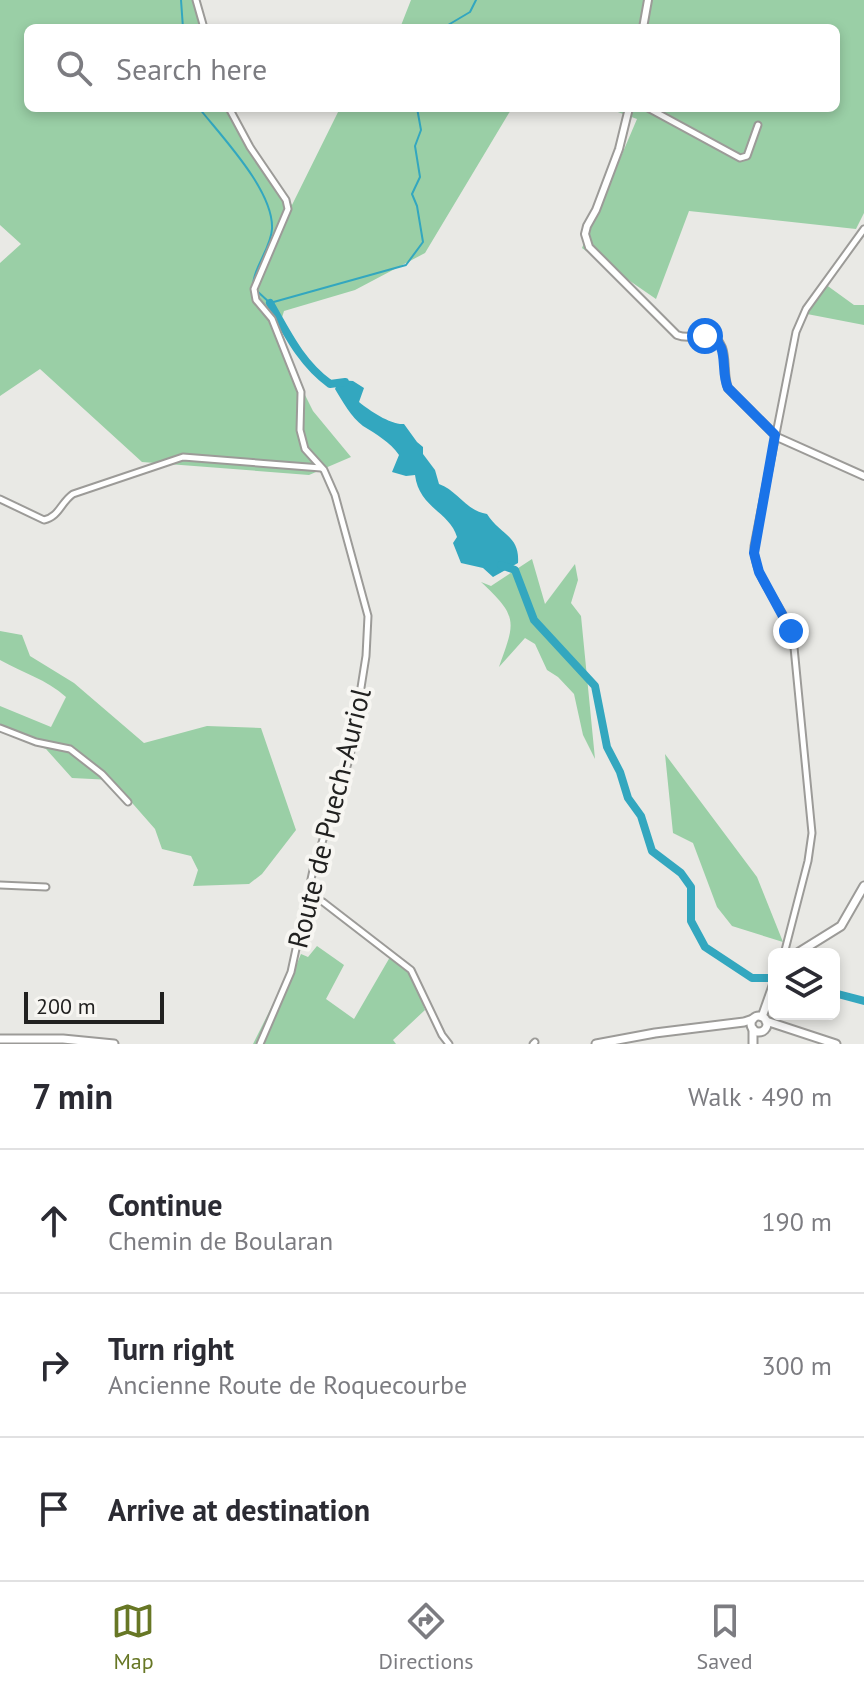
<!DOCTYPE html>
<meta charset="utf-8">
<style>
:root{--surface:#fff;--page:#f7f7f7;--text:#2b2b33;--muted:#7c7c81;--line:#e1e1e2;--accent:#677725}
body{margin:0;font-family:"PT Sans",sans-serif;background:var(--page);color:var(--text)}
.controls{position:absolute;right:24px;bottom:24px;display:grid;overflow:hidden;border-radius:12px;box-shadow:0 4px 12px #0003}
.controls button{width:72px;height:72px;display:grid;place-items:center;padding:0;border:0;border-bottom:2px solid var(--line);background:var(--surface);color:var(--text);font:40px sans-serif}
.scale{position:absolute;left:24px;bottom:20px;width:140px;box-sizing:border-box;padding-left:8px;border:4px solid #212120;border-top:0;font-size:22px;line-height:28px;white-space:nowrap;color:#212120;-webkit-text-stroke:6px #f7f6f2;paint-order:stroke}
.stop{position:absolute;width:24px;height:24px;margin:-18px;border:6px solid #1a73e8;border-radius:50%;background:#fff}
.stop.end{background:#1a73e8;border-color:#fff;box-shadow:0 2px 8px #0008}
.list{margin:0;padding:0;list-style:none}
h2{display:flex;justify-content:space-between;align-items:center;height:104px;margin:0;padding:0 32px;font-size:34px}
h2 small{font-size:26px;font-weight:400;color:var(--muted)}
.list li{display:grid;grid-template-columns:52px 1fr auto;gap:24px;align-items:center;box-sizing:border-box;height:144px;padding:0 32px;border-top:2px solid var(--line)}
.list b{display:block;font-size:30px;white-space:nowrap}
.list p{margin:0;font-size:26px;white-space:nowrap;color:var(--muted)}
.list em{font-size:26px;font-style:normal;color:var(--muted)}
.icon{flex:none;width:44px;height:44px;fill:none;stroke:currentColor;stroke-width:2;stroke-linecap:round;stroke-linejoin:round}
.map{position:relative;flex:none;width:864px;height:1044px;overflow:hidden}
.search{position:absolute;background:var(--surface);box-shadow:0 4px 12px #0003;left:24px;right:24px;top:24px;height:88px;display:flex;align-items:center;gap:20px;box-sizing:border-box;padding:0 28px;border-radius:12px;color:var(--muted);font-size:30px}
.sheet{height:536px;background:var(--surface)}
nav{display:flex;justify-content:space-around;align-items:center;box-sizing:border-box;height:112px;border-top:2px solid var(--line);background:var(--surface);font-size:22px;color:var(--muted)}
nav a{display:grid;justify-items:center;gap:4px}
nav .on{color:var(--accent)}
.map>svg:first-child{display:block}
.green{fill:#9acfa6}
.water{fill:#33a7bf}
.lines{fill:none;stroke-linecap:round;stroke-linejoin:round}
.stream{stroke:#33a7bf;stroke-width:2}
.river{stroke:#33a7bf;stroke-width:8}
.minor-casing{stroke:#9c9b98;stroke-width:9}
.tertiary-casing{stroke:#9c9b98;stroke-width:10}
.secondary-casing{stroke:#9c9b98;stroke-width:11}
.minor{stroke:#fff;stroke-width:5}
.tertiary{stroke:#fff;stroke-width:6}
.secondary{stroke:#fff;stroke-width:7}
.route{stroke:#1a73e8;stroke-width:10}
.labels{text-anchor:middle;stroke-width:8;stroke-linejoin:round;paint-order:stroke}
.street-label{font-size:28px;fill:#212120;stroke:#f7f6f2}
</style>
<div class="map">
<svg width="864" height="1044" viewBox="0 0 864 1044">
<rect width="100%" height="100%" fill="#e9e9e5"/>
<g class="green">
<path d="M0 0H198L206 28H28V108H230L251 145 292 205 340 108H512L425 253 355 290 284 311 276 337 313 411 351 457 309 475 142 462 40 369 0 396V263L21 244 0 225Z"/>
<path d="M411 0H864V213L856 229 689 211 656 299 582 248 637 119 607 108H836V28H400Z"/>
<path d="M825 284 854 305H864V325L807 314Z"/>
<path d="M532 559 545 604 575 564 578 580 571 603 581 616 595 759 583 735 574 694 558 677 547 670 535 644 525 638 499 667C515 622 519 617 481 582L491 586Z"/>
<path d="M0 631 22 635 30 656 74 683 144 743 207 726 261 728 296 830 262 874 249 884 193 886 198 870 191 856 162 849 155 829 112 780 72 778 46 749 0 732V706L51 727 66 697C46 679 23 673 0 660Z"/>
<path d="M665 754 757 877 783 942 732 926 717 907 693 843 673 833Z"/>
<path d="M317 946 344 965 326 999 354 1019 390 957 413 977 425 1010 393 1040 396 1044H253L275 1000 282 999 301 954 308 957Z"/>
</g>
<path class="water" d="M339 380 353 381 364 388 359 402C370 411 391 425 404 424L417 442 423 447V454L435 470 439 484C457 490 466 511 487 514 500 535 520 535 518 563L493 577 483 568 461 563 453 543 457 537C450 512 419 508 415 475L406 476 392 472 399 455C390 442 376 434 363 426 351 417 343 402 335 389Z"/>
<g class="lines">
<g class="stream">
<path d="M181 0 183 28"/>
<path d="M443 28 470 12 476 0"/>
<path d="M199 108C222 137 274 191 272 229 271 248 253 268 253 287"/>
<path d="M257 291 270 303 406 265 423 242 417 206 412 194 420 177 415 146 421 130 417 108"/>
</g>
<g class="river">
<path d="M270 303C287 333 301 363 330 384L345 382"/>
<path d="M501 565 515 570 534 620 595 686 607 747 620 772 628 798 641 816 652 851 681 873 691 887V921L705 947 752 978H774"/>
<path d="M834 993 864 1001"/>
</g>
<g class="minor-casing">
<g id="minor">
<path d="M196 0 204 28"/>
<path d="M229 108 250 147 286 200 288 209 254 289 256 300 272 319 301 392 300 430 305 449 324 470 335 495 368 616 366 656 350 757 313 870 291 972 260 1044"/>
<path d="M648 108 740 158 747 156 758 125"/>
<path d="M0 499 44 520C59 517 61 502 73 494L183 457 321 468"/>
<path d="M0 728 36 742 70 749 102 774 128 802"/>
<path d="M0 885 46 887"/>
<path d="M308 896 323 902 411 970 442 1035 449 1044"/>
<path d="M784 954 808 861 812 833 793 637C784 605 753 580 754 546L796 332 806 309 864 229"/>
<path d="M533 1044 535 1042"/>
</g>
</g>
<g class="tertiary-casing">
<g id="tertiary">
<path d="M643 28 648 0"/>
<path d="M629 108 619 149 596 210 587 226 585 234 589 247 677 335C689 340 697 334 709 336 731 341 721 372 728 388L777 437 864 476"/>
</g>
</g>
<g class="secondary-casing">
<g id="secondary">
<path d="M796 954 841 926 864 886"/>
<circle cx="759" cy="1024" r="8"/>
<path d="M762 1017 774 983"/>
<path d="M766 1021 836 1044"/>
<path d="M0 1039H63L114 1044"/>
<path d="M596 1044 655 1033 744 1022 753 1019"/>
<path d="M753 1044V1029"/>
</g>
</g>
<use href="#minor" class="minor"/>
<use href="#tertiary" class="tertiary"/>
<use href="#secondary" class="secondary"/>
</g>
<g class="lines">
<path class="route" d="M705 336C732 341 719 369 728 388L775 435 754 553 759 572 791 631"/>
</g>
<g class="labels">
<g class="street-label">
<text transform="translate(329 818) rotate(-76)" y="10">Route de Puech-Auriol</text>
</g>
</g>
</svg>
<div class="controls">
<button><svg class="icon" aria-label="layers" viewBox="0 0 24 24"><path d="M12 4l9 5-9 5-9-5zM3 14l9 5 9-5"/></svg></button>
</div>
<div class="scale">200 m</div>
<div class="stop" style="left:705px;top:336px"></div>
<div class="stop end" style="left:791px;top:631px"></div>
<div class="search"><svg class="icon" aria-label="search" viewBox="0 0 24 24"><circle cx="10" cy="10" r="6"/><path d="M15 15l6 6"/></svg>Search here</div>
</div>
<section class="sheet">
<h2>7 min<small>Walk · 490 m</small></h2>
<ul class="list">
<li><svg class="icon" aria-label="ahead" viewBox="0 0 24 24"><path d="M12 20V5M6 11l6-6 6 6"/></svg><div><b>Continue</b><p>Chemin de Boularan</p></div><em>190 m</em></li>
<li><svg class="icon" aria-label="right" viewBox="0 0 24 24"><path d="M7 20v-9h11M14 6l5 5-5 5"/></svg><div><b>Turn right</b><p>Ancienne Route de Roquecourbe</p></div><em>300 m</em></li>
<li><svg class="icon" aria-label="arrive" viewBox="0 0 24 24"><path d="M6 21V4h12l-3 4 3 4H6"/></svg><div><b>Arrive at destination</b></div></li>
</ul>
</section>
<nav>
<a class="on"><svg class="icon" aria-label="map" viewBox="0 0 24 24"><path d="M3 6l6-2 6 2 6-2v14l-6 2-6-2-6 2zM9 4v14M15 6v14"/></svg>Map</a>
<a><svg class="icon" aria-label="directions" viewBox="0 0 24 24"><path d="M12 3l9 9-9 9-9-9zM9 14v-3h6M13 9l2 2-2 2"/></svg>Directions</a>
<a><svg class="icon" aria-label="saved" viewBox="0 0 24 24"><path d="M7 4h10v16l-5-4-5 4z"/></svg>Saved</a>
</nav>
